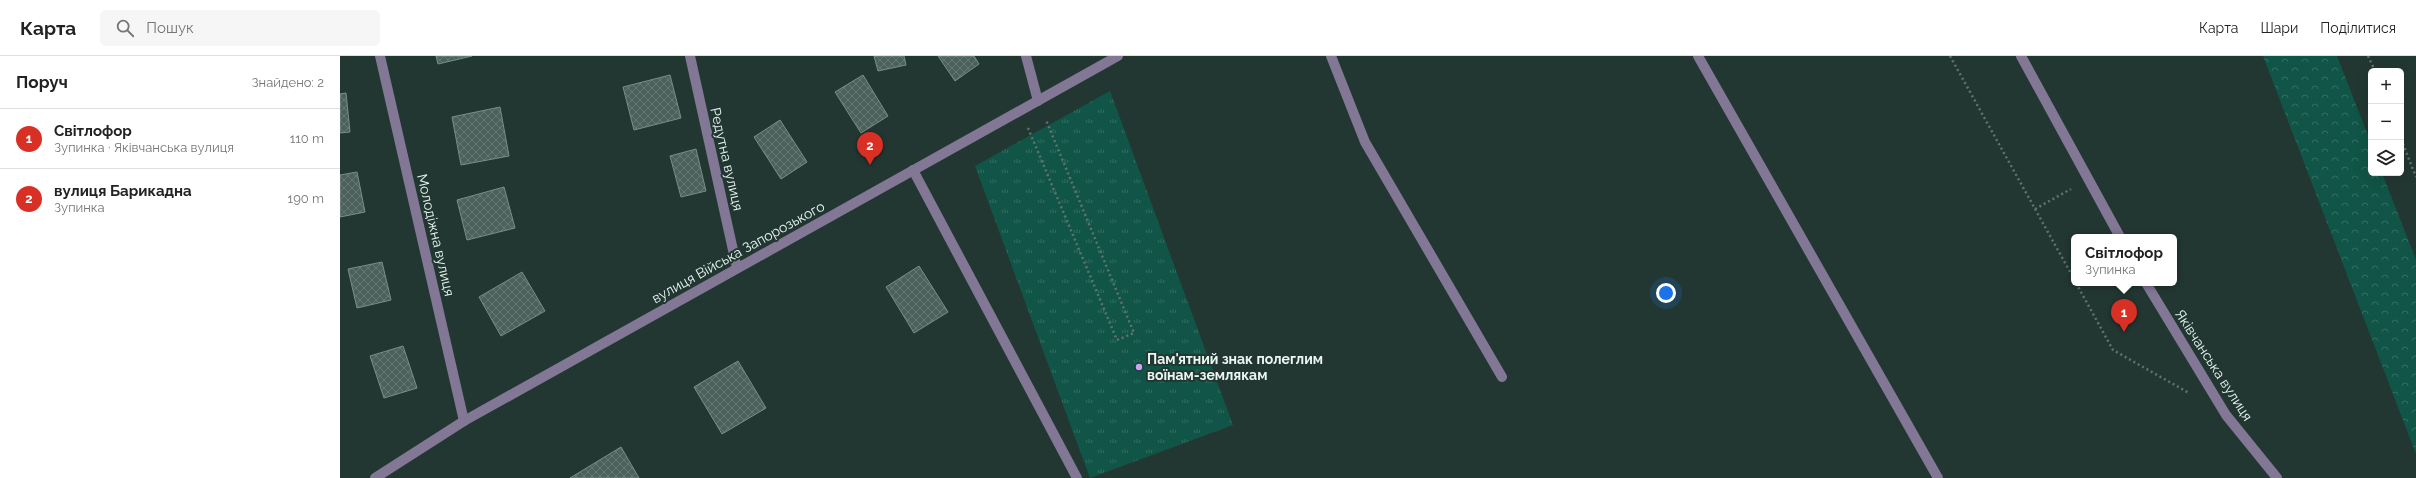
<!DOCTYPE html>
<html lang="uk">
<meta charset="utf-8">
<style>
:root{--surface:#fff;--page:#f6f6f6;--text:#222;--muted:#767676;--line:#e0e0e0;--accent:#d93025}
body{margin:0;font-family:Raleway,sans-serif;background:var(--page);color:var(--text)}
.controls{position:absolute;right:12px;top:12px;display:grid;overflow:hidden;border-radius:6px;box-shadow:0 4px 16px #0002}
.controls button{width:36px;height:36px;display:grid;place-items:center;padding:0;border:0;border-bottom:1px solid var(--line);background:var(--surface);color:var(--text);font:20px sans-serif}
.you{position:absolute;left:1326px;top:237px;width:14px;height:14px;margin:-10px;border:3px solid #fff;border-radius:50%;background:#1a73e8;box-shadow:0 0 0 6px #1a73e833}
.badge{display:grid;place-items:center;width:26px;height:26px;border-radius:50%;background:var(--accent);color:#fff;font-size:13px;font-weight:700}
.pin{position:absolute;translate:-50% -33px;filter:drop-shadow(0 1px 2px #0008)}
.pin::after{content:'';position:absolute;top:21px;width:14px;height:12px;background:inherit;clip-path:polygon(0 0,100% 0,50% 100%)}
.popup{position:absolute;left:1731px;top:178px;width:106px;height:52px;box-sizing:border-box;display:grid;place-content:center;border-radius:6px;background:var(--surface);filter:drop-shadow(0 1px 3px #0005);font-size:13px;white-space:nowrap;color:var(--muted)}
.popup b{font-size:15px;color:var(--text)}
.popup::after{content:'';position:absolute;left:50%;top:100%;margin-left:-8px;border:8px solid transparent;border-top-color:var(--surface)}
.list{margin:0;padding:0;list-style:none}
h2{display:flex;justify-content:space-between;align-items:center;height:52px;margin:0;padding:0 16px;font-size:17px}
h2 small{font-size:13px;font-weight:400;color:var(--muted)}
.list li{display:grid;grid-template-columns:26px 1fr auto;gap:12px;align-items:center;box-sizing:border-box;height:60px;padding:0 16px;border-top:1px solid var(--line)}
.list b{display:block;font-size:15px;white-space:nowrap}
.list p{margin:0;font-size:13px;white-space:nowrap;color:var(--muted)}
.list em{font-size:13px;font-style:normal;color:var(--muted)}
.icon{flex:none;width:22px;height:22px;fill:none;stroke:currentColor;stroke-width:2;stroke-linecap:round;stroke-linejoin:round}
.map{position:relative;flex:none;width:2076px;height:422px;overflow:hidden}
header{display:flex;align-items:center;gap:24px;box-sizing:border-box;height:56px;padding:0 20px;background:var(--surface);border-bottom:1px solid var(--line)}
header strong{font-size:19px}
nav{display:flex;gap:22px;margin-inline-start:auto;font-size:14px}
.search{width:280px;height:36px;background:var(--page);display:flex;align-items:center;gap:10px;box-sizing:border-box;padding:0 14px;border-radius:6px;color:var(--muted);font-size:15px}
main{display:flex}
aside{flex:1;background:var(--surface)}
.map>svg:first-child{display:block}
.grass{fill:url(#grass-tufts)}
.forest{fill:url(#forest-crowns)}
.building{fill:url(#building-cross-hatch);stroke:#788e88}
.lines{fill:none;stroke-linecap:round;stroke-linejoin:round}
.path{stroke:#61736e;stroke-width:2.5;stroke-dasharray:2 3;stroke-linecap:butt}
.minor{stroke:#837796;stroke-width:10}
.poi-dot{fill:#c5a7f1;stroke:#233732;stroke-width:1.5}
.labels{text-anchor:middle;stroke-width:4;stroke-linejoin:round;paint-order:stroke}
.street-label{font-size:14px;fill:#eaf6f2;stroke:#233732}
.poi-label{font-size:14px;font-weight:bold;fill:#eaf6f2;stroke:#233732;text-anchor:start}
</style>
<header>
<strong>Карта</strong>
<div class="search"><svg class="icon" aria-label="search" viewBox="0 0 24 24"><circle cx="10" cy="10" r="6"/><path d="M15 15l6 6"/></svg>Пошук</div>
<nav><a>Карта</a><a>Шари</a><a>Поділитися</a></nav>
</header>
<main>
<aside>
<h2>Поруч<small>Знайдено: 2</small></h2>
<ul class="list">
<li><span class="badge">1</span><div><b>Світлофор</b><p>Зупинка · Яківчанська вулиця</p></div><em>110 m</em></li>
<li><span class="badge">2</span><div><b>вулиця Барикадна</b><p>Зупинка</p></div><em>190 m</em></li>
</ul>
</aside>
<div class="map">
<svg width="2076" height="422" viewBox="0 0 2076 422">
<defs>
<pattern id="grass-tufts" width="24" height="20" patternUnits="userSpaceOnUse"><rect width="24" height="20" fill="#105547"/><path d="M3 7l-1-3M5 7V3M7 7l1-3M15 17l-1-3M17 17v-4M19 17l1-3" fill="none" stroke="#336e62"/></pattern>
<pattern id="forest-crowns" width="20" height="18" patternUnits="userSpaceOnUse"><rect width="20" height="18" fill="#105547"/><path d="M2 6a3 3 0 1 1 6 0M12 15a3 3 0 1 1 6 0" fill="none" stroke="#336e62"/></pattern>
<pattern id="building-cross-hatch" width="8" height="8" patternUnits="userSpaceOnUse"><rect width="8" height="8" fill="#4c615b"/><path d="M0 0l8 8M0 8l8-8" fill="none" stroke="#667873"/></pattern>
</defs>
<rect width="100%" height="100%" fill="#233732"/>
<path class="grass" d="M770 35 893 369 750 422 635 110Z"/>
<path class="forest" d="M1923 0H1997L2031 87V117H2042L2076 204V398Z"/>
<g class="building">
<path d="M96 0H132L98 8Z"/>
<path d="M534 0H564L566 9 538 15Z"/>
<path d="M598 0H634L639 8 615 25Z"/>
<path d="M330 19 341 62 294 74 283 31Z"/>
<path d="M523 19 548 60 521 77 495 36Z"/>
<path d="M6 37 10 76 0 77V38Z"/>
<path d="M160 51 169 100 121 109 112 61Z"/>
<path d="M440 64 467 106 441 123 414 81Z"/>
<path d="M356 93 366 135 341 141 330 100Z"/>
<path d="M17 116 25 156 0 161V119Z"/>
<path d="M164 131 175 172 127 184 117 144Z"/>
<path d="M42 206 51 244 17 252 8 213Z"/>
<path d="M579 210 608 256 574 277 546 231Z"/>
<path d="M182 216 205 255 161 280 139 241Z"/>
<path d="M63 290 77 332 44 342 30 300Z"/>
<path d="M398 305 426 352 382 378 354 331Z"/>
<path d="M281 391 299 422H230Z"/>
</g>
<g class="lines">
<g class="path">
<path d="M1610 0 1734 223"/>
<path d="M2028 0 2035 15"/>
<path d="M688 72 777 284 794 277 706 64"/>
<path d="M2061 83 2076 121"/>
<path d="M1695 153 1731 133"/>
<path d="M1736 227 1773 294 1849 337"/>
</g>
<g class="minor">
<path d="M40 0 124 365"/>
<path d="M350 0 397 212"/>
<path d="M686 0 698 45"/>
<path d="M991 0 1025 86 1162 321"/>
<path d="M1358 0 1598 422"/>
<path d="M1681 0 1780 181"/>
<path d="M573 114 737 422"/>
<path d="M1806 227 1886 359 1937 422"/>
<path d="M35 422 124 365 778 0"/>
</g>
</g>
<circle class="poi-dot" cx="799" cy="311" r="4"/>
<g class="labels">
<g class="street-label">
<text transform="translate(387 103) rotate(77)" y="5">Редутна вулиця</text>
<text transform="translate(96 179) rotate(77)" y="5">Молодіжна вулиця</text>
<text transform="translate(398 196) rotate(-29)" y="5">вулиця Війська Запорозького</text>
<text transform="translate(1874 309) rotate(57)" y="5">Яківчанська вулиця</text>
</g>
<g class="poi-label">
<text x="807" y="308">Пам'ятний знак полеглим<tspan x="807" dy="16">воїнам-землякам</tspan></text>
</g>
</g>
</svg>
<div class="controls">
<button>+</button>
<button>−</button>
<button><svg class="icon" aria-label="layers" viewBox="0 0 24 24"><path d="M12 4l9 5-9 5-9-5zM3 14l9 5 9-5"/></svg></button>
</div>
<div class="you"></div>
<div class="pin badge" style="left:1784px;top:276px">1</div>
<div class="popup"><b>Світлофор</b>Зупинка</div>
<div class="pin badge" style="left:530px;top:109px">2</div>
</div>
</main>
